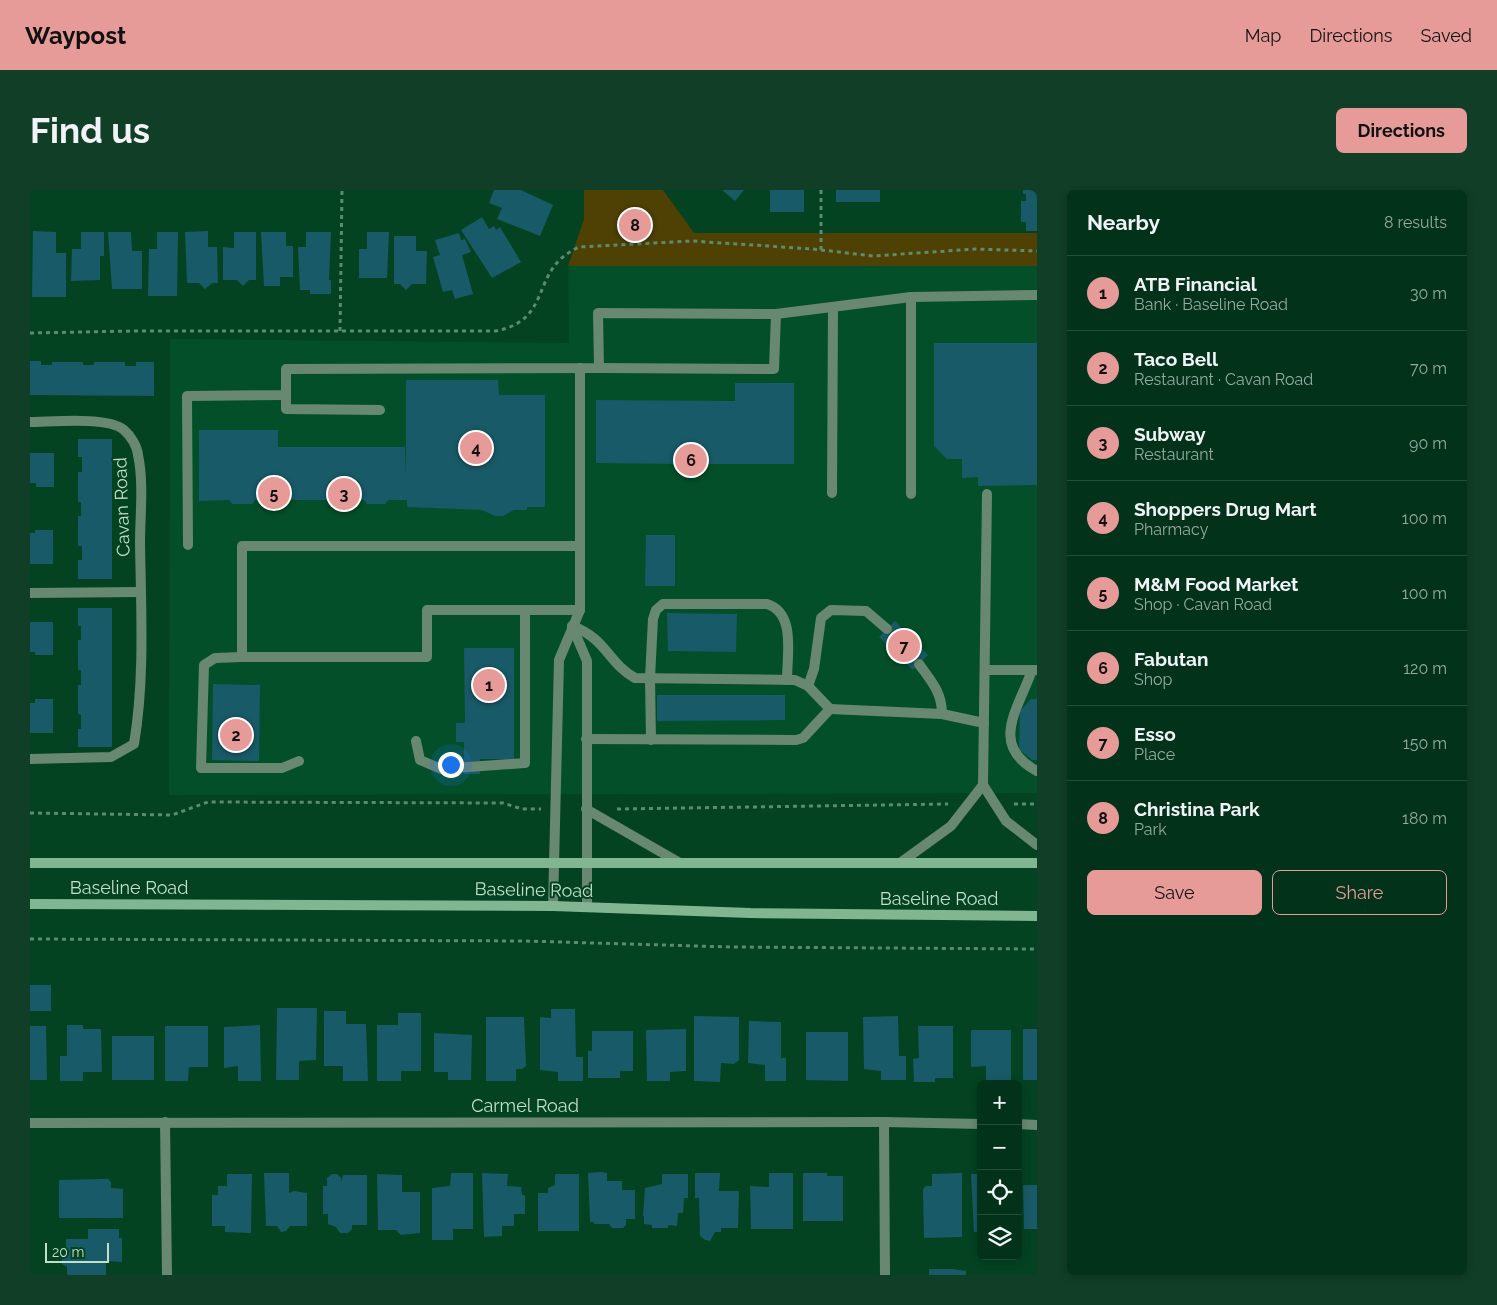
<!DOCTYPE html>
<meta charset="utf-8">
<style>
:root{--surface:#02321a;--page:#103e27;--text:#f1f3f6;--muted:#96aaa2;--line:#234d39;--accent:#e69b98}
body{margin:0;font-family:Raleway,sans-serif;background:var(--page);color:var(--text)}
.controls{position:absolute;right:15px;bottom:15px;display:grid;overflow:hidden;border-radius:8px;box-shadow:0 2px 8px #0003}
.controls button{width:45px;height:45px;display:grid;place-items:center;padding:0;border:0;border-bottom:1px solid var(--line);background:var(--surface);color:var(--text);font:25px sans-serif}
.scale{position:absolute;left:15px;bottom:12px;width:64px;box-sizing:border-box;padding-left:5px;border:2px solid #c2dfca;border-top:0;font-size:14px;line-height:18px;white-space:nowrap;color:#c2dfca;-webkit-text-stroke:4px #034322;paint-order:stroke}
.you{position:absolute;left:420px;top:574px;width:18px;height:18px;margin:-12px;border:4px solid #fff;border-radius:50%;background:#1a73e8;box-shadow:0 0 0 8px #1a73e833}
.badge{display:grid;place-items:center;width:32px;height:32px;border-radius:50%;background:var(--accent);color:#111;font-size:16px;font-weight:700}
.pin{position:absolute;translate:-50% -50%;border:2px solid #fff;box-shadow:0 1px 5px #0006}
.list{margin:0;padding:0;list-style:none}
h2{display:flex;justify-content:space-between;align-items:center;height:65px;margin:0;padding:0 20px;font-size:21px}
h2 small{font-size:16px;font-weight:400;color:var(--muted)}
.list li{display:grid;grid-template-columns:32px 1fr auto;gap:15px;align-items:center;box-sizing:border-box;height:75px;padding:0 20px;border-top:1px solid var(--line)}
.list b{display:block;font-size:19px;white-space:nowrap}
.list p{margin:0;font-size:16px;white-space:nowrap;color:var(--muted)}
.list em{font-size:16px;font-style:normal;color:var(--muted)}
.actions{display:flex;gap:10px;padding:15px 20px}
.actions a{flex:1;padding:11px 0;border:1px solid var(--accent);border-radius:8px;text-align:center;font-size:18px;color:var(--accent)}
.actions .main{background:var(--accent);color:#111}
.icon{flex:none;width:28px;height:28px;fill:none;stroke:currentColor;stroke-width:2;stroke-linecap:round;stroke-linejoin:round}
.map{position:relative;flex:none;width:1007px;height:1085px;overflow:hidden;border-radius:8px}
header{display:flex;align-items:center;gap:30px;box-sizing:border-box;height:70px;padding:0 25px;background:var(--accent);color:#111}
header strong{font-size:24px}
nav{display:flex;gap:28px;margin-inline-start:auto;font-size:18px}
.intro{display:flex;align-items:center;justify-content:space-between;box-sizing:border-box;height:120px;padding:0 30px}
h1{margin:0;font-size:35px}
.button{padding:12px 22px;border-radius:8px;background:var(--accent);color:#111;font-size:18px;font-weight:700}
main{display:flex;gap:30px;padding:0 30px}
aside{flex:1;background:var(--surface);border-radius:8px;box-shadow:0 2px 8px #0003}
.map>svg:first-child{display:block}
.built{fill:#034f29}
.green{fill:#4f4004}
.building{fill:#185a67}
.lines{fill:none;stroke-linecap:round;stroke-linejoin:round}
.path{stroke:#5b8b70;stroke-width:3;stroke-dasharray:4 4;stroke-linecap:butt}
.service{stroke:#688871;stroke-width:10}
.minor{stroke:#688871;stroke-width:10}
.secondary{stroke:#82b591;stroke-width:10}
.labels{text-anchor:middle;stroke-width:4;stroke-linejoin:round;paint-order:stroke}
.street-label{font-size:18px;fill:#c2dfca;stroke:#034322}
</style>
<header>
<strong>Waypost</strong>
<nav><a>Map</a><a>Directions</a><a>Saved</a></nav>
</header>
<div class="intro"><h1>Find us</h1><a class="button">Directions</a></div>
<main>
<div class="map">
<svg width="1007" height="1085" viewBox="0 0 1007 1085">
<rect width="100%" height="100%" fill="#034322"/>
<path class="built" d="M538 76H1007V603L139 605 140 149 539 153Z"/>
<path class="green" d="M554 0H633L664 43H1007V76H538L554 29Z"/>
<g class="building">
<path d="M464 0H491L523 15 510 46 467 29 472 18 459 13Z"/>
<path d="M692 0H714L705 11Z"/>
<rect x="740" y="0" width="34" height="22"/>
<rect x="806" y="0" width="44" height="12"/>
<path d="M993 0H1007V41H996V32H991V11H996V4H993Z"/>
<path d="M452 27 459 39 464 36 466 40 470 37 491 72 462 88 431 40Z"/>
<path d="M3 41 26 42V63H36V107H2Z"/>
<path d="M178 41V57H187L188 93H182L175 99 169 93H157L155 42Z"/>
<path d="M51 42H74V66H70V90L41 91 42 59H51Z"/>
<path d="M78 42H101L102 61H112V99H82Z"/>
<path d="M127 42H148L147 106H118L119 59H127Z"/>
<path d="M204 42H226V90H219L213 96 207 90H193V57L204 58Z"/>
<path d="M231 42H256V56H263V87H250V96H234Z"/>
<path d="M276 42H301L299 90H301V104H280V100H270L268 57H276Z"/>
<path d="M337 42H359L357 88H329V59H337Z"/>
<path d="M429 43 431 50 435 49 441 62 432 65 443 104 425 109 422 100 413 102 403 67 410 65 405 50Z"/>
<path d="M364 46H386V61H397L396 94H382L376 100 370 94H364Z"/>
<path d="M904 153H1007V295L948 296V287L932 288V269H917L904 256Z"/>
<path d="M0 171H11V175H22V172H53V175H64V172H95V176H106V172H124V206L0 205Z"/>
<path d="M376 190H468L469 205H515V317H497V320H484L473 326H465L452 320 377 317V310H358L355 314H337L334 310H225L223 314H202L199 310 169 311V240H248V257H375L376 287Z"/>
<path d="M705 193H764V274H674L671 277H653L650 274 566 273V210L705 211Z"/>
<path d="M48 249H82V389H48V370H52V356H48V326H51V312H48V282H52V267H48Z"/>
<path d="M0 263H24V297H6V293H0Z"/>
<path d="M5 340H23V374H0V343H5Z"/>
<path d="M616 345H645V396H615Z"/>
<path d="M48 418H82V557H48V539H51V525L48 524V495H51V480H48V450H51V436H48Z"/>
<path d="M637 423 707 424 706 462 638 461Z"/>
<path d="M865 431 898 465 883 480 849 447Z"/>
<path d="M0 432H23V465H5V462H0Z"/>
<path d="M434 458H484V569H450V584H434V552H426V533H435Z"/>
<path d="M183 494 230 495 229 571 182 570Z"/>
<path d="M627 505H755V530L627 531Z"/>
<path d="M5 509H23V543H0V513H5Z"/>
<path d="M1001 509H1007V570H1002L989 559 990 521Z"/>
<rect x="0" y="795" width="21" height="26"/>
<path d="M247 818H287L286 870 269 871V890H246Z"/>
<path d="M521 819H545L546 867H553V891H528V882L510 880V827L521 828Z"/>
<path d="M294 821H316V834H336L338 891H313V876H294Z"/>
<path d="M368 823H391V881H371V891H347V835H368Z"/>
<path d="M664 826 709 827V870L704 874 691 873 690 892 664 891Z"/>
<path d="M868 826 869 866H876V890H851V881L834 879 833 827Z"/>
<path d="M456 827H494L496 876 492 879H486V891H456Z"/>
<path d="M719 831 751 832V868H756V891H735V875L718 873Z"/>
<path d="M37 835H53V839H71L72 882H53V891H30V866H37Z"/>
<path d="M230 835 231 891H208V876L194 878V837Z"/>
<path d="M0 836H16L17 890H0Z"/>
<path d="M135 836H178V877H159L158 891H135Z"/>
<path d="M888 836H923V888H905V892H884L883 869 889 868Z"/>
<path d="M656 839V881L640 882V891H617L616 840Z"/>
<rect x="993" y="839" width="14" height="51"/>
<path d="M941 840H981V891H956V876L941 877Z"/>
<path d="M562 841H603V881H590V888H558V861H562Z"/>
<path d="M776 842H818V891L776 890Z"/>
<path d="M404 843 442 845 441 890H418V882H404Z"/>
<rect x="82" y="846" width="42" height="44"/>
<path d="M572 982 577 983V991H592V1000H605V1029H596V1035L593 1038H582L579 1034H564V1032H560L558 983Z"/>
<path d="M234 983H259V1003L264 1001 277 1003V1036H260L256 1041 251 1042 247 1036H236Z"/>
<path d="M421 983H443V1039H423V1050H402V998L420 996Z"/>
<path d="M452 983 478 984 477 996 491 997 492 1005H495V1024H484V1036H472V1046L454 1047Z"/>
<path d="M665 983H690L689 1001H709L708 1038H691V1042H685L680 1051 675 1050 670 1046 669 1008H665Z"/>
<path d="M739 983H763V1039H721L720 996 739 997Z"/>
<path d="M773 983H797V986H813V1031H773Z"/>
<path d="M932 983V1047L894 1048 893 999 896 996H902V984Z"/>
<path d="M197 984H222L221 1043 195 1042V1036H182V1005H188V996H197Z"/>
<path d="M302 984H307L311 988V992L313 985H337V1035H322V1039L318 1043H310L306 1037 298 1034V1024H293V996H297V988Z"/>
<path d="M347 984 372 985V1002H390V1043L371 1045 366 1040H348Z"/>
<path d="M525 984H549V1041H508V1003H518V998L525 995Z"/>
<path d="M632 984H658V1008H654L653 1023H648L647 1036 638 1035V1038H622V1035L614 1034V1026H613L615 998 632 994Z"/>
<path d="M941 984H951V1042H944Z"/>
<path d="M73 989H78L81 992V998L93 999V1028H29V990Z"/>
<path d="M993 995H1007V1039H994Z"/>
<path d="M58 1039H89V1048H92V1072L76 1071V1085H37V1077L32 1074V1066L36 1062V1049H58Z"/>
<path d="M899 1079H923L936 1081V1085H899Z"/>
</g>
<g class="lines">
<g class="path">
<path d="M791 0V60"/>
<path d="M310 141 312 0"/>
<path d="M0 143 103 141H466C525 129 498 80 549 57L662 51 783 59 843 66 946 59 1007 61"/>
<path d="M984 614H1007"/>
<path d="M587 619 918 614"/>
<path d="M0 623 142 625 178 612 473 613 492 619H511"/>
<path d="M0 749 495 751 701 757 1007 759"/>
</g>
<g class="service">
<path d="M569 178 744 179 746 124"/>
<path d="M256 205V219L350 220"/>
<path d="M802 303 803 118"/>
<path d="M881 304V107L1007 105"/>
<path d="M158 355 157 206 256 205V179L569 178 568 123 746 124 881 107"/>
<path d="M550 356H212V467H397V420H550"/>
<path d="M542 436C576 448 579 474 605 488L765 490 778 496 800 519 773 548 766 550 556 549"/>
<path d="M542 436 557 471V717"/>
<path d="M212 467 185 468 174 475 171 578H252L269 571"/>
<path d="M889 474C901 491 912 502 912 524"/>
<path d="M956 480H1007"/>
<path d="M1002 480C989 518 958 555 1007 581"/>
<path d="M778 496 784 479 791 428 801 420 836 421 857 439"/>
<path d="M800 519 912 524 954 533"/>
<path d="M621 550 620 488 623 429 626 420 633 414H737C766 423 757 465 757 490"/>
<path d="M386 551 390 570 411 579 495 573V420"/>
<path d="M953 595 976 631 1007 655"/>
<path d="M556 619 650 673"/>
<path d="M870 673 921 636 953 595 957 304"/>
<path d="M523 716 529 470 550 420V178"/>
</g>
<g class="minor">
<path d="M0 232C21 232 78 226 94 240 101 246 107 256 108 265 114 293 110 325 110 353 111 419 115 489 104 554L81 567 0 569"/>
<path d="M0 403 111 402"/>
<path d="M135 932 137 1085"/>
<path d="M854 932 855 1085"/>
<path d="M0 933 854 932 951 934"/>
<path d="M988 934 1007 935"/>
</g>
<g class="secondary">
<path d="M0 673H1007"/>
<path d="M0 714 523 716 720 723 1007 726"/>
</g>
</g>
<g class="labels">
<g class="street-label">
<text transform="translate(92 317) rotate(-92)" y="6">Cavan Road</text>
<text x="99" y="704">Baseline Road</text>
<text transform="translate(504 700) rotate(1)" y="6">Baseline Road</text>
<text x="909" y="715">Baseline Road</text>
<text x="495" y="922">Carmel Road</text>
</g>
</g>
</svg>
<div class="controls">
<button>+</button>
<button>−</button>
<button><svg class="icon" aria-label="locate" viewBox="0 0 24 24"><circle cx="12" cy="12" r="6"/><path d="M12 2v4M12 18v4M2 12h4M18 12h4"/></svg></button>
<button><svg class="icon" aria-label="layers" viewBox="0 0 24 24"><path d="M12 4l9 5-9 5-9-5zM3 14l9 5 9-5"/></svg></button>
</div>
<div class="scale">20 m</div>
<div class="you"></div>
<div class="pin badge" style="left:459px;top:495px">1</div>
<div class="pin badge" style="left:206px;top:545px">2</div>
<div class="pin badge" style="left:314px;top:304px">3</div>
<div class="pin badge" style="left:446px;top:258px">4</div>
<div class="pin badge" style="left:244px;top:303px">5</div>
<div class="pin badge" style="left:661px;top:270px">6</div>
<div class="pin badge" style="left:874px;top:456px">7</div>
<div class="pin badge" style="left:605px;top:35px">8</div>
</div>
<aside>
<h2>Nearby<small>8 results</small></h2>
<ul class="list">
<li><span class="badge">1</span><div><b>ATB Financial</b><p>Bank · Baseline Road</p></div><em>30 m</em></li>
<li><span class="badge">2</span><div><b>Taco Bell</b><p>Restaurant · Cavan Road</p></div><em>70 m</em></li>
<li><span class="badge">3</span><div><b>Subway</b><p>Restaurant</p></div><em>90 m</em></li>
<li><span class="badge">4</span><div><b>Shoppers Drug Mart</b><p>Pharmacy</p></div><em>100 m</em></li>
<li><span class="badge">5</span><div><b>M&amp;M Food Market</b><p>Shop · Cavan Road</p></div><em>100 m</em></li>
<li><span class="badge">6</span><div><b>Fabutan</b><p>Shop</p></div><em>120 m</em></li>
<li><span class="badge">7</span><div><b>Esso</b><p>Place</p></div><em>150 m</em></li>
<li><span class="badge">8</span><div><b>Christina Park</b><p>Park</p></div><em>180 m</em></li>
</ul>
<div class="actions"><a class="main">Save</a><a>Share</a></div>
</aside>
</main>
